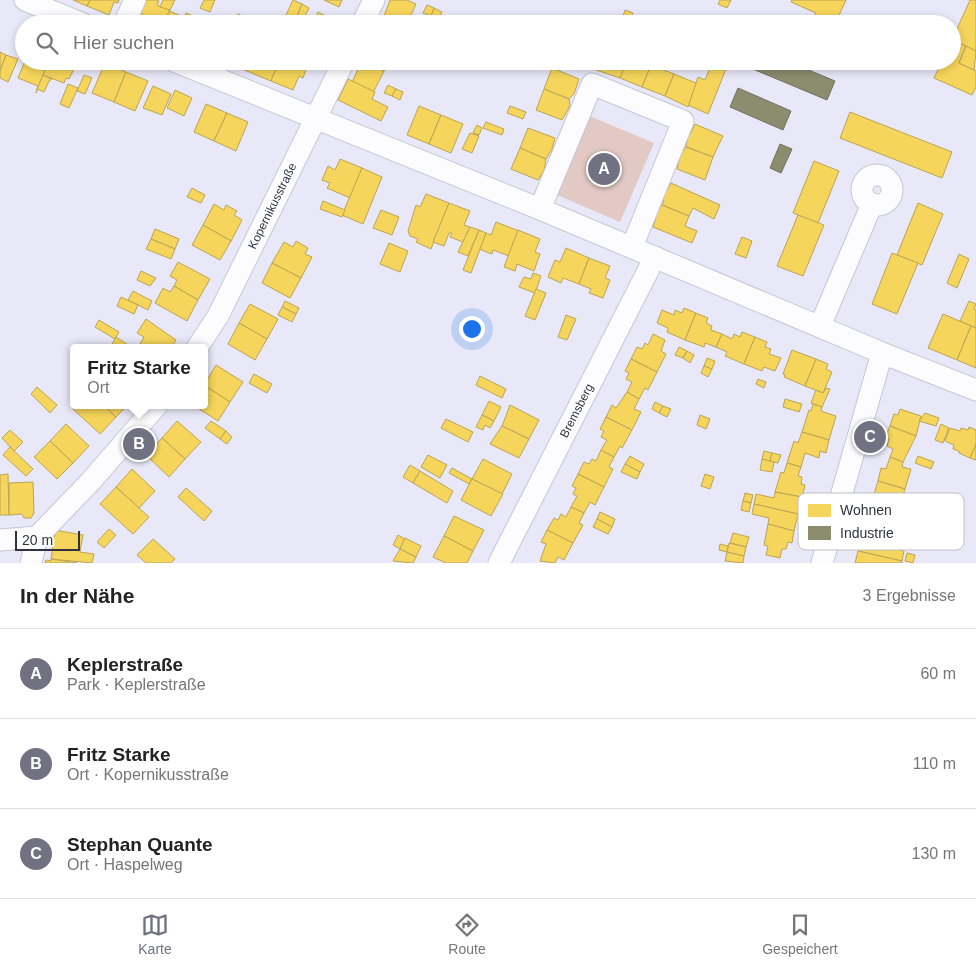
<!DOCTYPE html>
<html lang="de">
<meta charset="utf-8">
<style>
:root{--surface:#fff;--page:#f6f6f6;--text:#222;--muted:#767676;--line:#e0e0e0;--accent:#717182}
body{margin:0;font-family:Helvetica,sans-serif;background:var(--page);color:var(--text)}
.scale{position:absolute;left:15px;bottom:12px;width:65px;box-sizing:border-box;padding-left:5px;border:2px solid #313142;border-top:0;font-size:14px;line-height:18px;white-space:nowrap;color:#313142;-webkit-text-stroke:4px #fff;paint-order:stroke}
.you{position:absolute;left:471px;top:328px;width:18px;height:18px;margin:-12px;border:4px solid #fff;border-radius:50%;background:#1a73e8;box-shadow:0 0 0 8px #1a73e833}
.badge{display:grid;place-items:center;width:32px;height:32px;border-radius:50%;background:var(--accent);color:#fff;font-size:16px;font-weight:700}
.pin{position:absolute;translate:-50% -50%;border:2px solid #fff;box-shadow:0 1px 5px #0006}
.popup{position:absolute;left:70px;top:344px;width:138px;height:65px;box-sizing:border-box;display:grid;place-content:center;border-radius:5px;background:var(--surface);filter:drop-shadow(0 1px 4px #0005);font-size:16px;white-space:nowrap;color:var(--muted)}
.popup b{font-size:19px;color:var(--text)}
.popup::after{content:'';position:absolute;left:50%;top:100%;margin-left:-10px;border:10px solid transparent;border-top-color:var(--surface)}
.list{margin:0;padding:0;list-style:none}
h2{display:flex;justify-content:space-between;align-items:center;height:65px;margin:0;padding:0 20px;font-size:21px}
h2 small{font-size:16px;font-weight:400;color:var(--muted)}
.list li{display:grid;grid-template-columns:32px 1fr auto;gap:15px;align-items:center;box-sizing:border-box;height:90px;padding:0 20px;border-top:1px solid var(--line)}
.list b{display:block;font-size:19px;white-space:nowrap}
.list p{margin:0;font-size:16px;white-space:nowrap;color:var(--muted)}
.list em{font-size:16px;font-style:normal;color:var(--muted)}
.icon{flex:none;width:28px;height:28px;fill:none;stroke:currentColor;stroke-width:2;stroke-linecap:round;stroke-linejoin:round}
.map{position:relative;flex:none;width:976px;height:563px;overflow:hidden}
.search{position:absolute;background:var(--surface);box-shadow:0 2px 8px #0003;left:15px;right:15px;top:15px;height:55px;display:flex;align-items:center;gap:12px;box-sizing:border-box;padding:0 18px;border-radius:28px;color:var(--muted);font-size:19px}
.sheet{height:335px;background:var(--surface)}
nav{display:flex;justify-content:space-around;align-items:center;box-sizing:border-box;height:70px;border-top:1px solid var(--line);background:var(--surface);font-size:14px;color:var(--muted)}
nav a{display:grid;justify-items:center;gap:2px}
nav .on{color:var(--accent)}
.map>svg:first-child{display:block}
.green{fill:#e3c9c4}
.homes{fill:#f6d55c;stroke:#bba454}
.industry{fill:#8c8c6e;stroke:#717161}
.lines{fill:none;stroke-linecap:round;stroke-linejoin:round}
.minor-casing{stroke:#c6c6d5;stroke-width:23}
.minor{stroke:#fcfcfe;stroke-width:21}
.labels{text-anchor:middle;stroke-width:5;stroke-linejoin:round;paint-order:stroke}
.street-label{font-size:12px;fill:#313142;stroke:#fff}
.key{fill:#fff;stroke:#c1c1c6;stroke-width:1}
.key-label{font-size:14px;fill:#313142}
</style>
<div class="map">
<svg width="976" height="563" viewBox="0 0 976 563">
<rect width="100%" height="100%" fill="#e8e8f8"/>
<path class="green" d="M587 115 654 143 620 222 555 194Z"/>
<g class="homes">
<path d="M73 0H90L87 6Z"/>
<path d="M90 0H119L118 3 114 2 109 15 87 6Z"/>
<path d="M144 0H156L159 1 157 5 170 10 164 24H139L143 14 140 12Z"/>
<path d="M163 0H175L170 10 160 7Z"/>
<path d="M204 0H215L210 12 200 8Z"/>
<path d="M293 0 302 4 296 19 286 15Z"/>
<path d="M324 0H342L339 7Z"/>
<path d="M390 0H407L416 4 407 24H400L384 16Z"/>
<path d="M720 0H731L727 8 718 4Z"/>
<path d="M792 0H846L835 24H817L812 21 816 13 791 2Z"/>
<path d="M970 0H976V51L952 40Z"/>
<path d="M302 4 309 8 302 22 296 19Z"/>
<path d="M427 5 434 8 431 16 423 13Z"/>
<path d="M434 8 442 12 438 20 431 16Z"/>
<path d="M625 10 633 13 629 24H620Z"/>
<path d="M169 11 184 17 186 13 198 18 195 24H164Z"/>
<path d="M318 12 335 21 334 24 313 23Z"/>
<path d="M238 14 249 19 246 24H234Z"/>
<path d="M384 16 400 24H380Z"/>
<path d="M595 16 609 22V24H592Z"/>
<path d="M952 40 966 46 959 63 976 71V87L972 95 934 78 942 61H952Z"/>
<path d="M966 46 976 51 974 70 959 63Z"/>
<path d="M0 52 6 55 0 71Z"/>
<path d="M6 55 18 59 8 82 0 78V71Z"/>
<path d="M25 61H49L36 93 38 86 18 78Z"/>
<path d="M49 61H74L71 66 75 67 69 79 66 78 64 83 43 75Z"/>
<path d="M245 61H279L271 81 242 69Z"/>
<path d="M279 61H309L303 78 299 76 293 90 271 81Z"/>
<path d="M362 61 384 71 373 93 352 82Z"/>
<path d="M365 61H389L384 71Z"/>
<path d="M578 61H600L597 69Z"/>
<path d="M600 61H627L620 78 596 70Z"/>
<path d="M627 61H642L651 65 642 87 620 78Z"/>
<path d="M105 63 126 72 114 102 92 93Z"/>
<path d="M712 63 726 69 708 114 688 105 698 77 705 80Z"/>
<path d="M651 65 674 74 665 96 642 87Z"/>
<path d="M552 68 579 79 574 94 569 99 544 89Z"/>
<path d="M126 72 148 81 135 111 114 102Z"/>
<path d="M674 74 696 83 688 107 665 96Z"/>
<path d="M43 75 52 79 49 81 44 92 37 89Z"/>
<path d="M84 75 92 78 85 94 77 91Z"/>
<path d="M348 79 375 92 372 99 388 107 381 121 338 100Z"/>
<path d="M68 84 78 88 69 108 60 104Z"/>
<path d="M388 85 396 89 392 96 384 93Z"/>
<path d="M153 86 171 94 162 115 143 108Z"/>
<path d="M396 89 403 92 400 100 392 96Z"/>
<path d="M544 89 569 99 570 106 562 120 536 110Z"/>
<path d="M175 90 192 98 184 116 167 108Z"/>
<path d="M206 104 227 113 214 141 194 132Z"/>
<path d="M419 106 441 115 429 144 407 135Z"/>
<path d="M510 106 526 112 523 119 507 113Z"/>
<path d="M850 112 952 152 942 178 840 138Z"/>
<path d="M227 113 248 122 236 151 214 141Z"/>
<path d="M441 115 463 124 451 153 429 144Z"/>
<path d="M486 122 504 129 502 135 483 128Z"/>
<path d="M695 124 723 136 713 157 686 147 688 133H691Z"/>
<path d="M477 125 482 128 479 135 473 133Z"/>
<path d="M528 128 555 138 552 149 546 159 520 148Z"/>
<path d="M470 133 479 136 472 153 462 149Z"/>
<path d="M686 147 713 157 705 180 677 169 681 151 684 150Z"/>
<path d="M520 148 546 159 544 171 538 180 511 169Z"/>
<path d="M340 159 362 168 350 198 327 188 330 183 322 180 328 166 335 170Z"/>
<path d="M814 161 839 171 818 223 793 213Z"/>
<path d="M362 168 382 177 363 224 342 215Z"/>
<path d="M671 183 720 205 714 219 693 208 689 216 662 205 664 201 662 198Z"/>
<path d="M192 188 205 195 201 203 187 197Z"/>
<path d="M426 194 449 203 431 249 416 242 418 239 410 236 408 231 416 205 420 207Z"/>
<path d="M323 201 345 210 342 217 320 209Z"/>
<path d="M449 203 470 211 464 225 470 227 463 242 450 237 452 233H449L444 246 433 242Z"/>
<path d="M918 203 943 214 922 265 897 255Z"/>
<path d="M214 204 224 210 226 205 237 211 234 215 242 220 231 241 203 225Z"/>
<path d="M662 205 689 216 685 226 697 231 692 243 653 227 658 210Z"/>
<path d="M381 210 399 217 392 235 373 228Z"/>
<path d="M798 215 824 225 803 276 777 266Z"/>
<path d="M496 222 519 231 509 256 493 250 492 254 479 249 486 233 491 235Z"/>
<path d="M203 225 231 241 220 260 192 245Z"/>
<path d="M470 227 479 230 468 256 458 252Z"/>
<path d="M155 229 179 239 175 249 151 239Z"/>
<path d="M479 230 486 233 471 273 463 270Z"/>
<path d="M518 230 540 239 535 252 540 254 534 271 517 264 515 271 504 267Z"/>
<path d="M742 237 752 241 746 258 735 254Z"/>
<path d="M151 239 175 249 171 259 146 249Z"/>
<path d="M296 241 308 248 305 254 312 257 301 278 272 263 284 242 293 247Z"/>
<path d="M389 243 408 251 400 272 380 264Z"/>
<path d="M566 248 589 258 579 284 563 278 561 283 548 277 555 260 560 262Z"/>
<path d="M892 253 918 263 897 314 872 304Z"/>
<path d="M959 254 969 259 957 288 947 283Z"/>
<path d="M589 258 610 266 605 278 610 280 603 298 589 293 591 289 579 284Z"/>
<path d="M178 262 210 279 198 300 174 286 177 280 170 276Z"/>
<path d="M272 263 301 278 290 298 262 283Z"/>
<path d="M141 271 156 278 150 286 137 280Z"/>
<path d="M533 273 541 276 535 293 519 287 524 277 531 279Z"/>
<path d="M174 286 198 300 187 321 155 303 163 288 170 292Z"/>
<path d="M536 289 546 293 535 320 525 316Z"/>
<path d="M133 291 152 301 148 310 128 300Z"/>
<path d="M121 297 138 305 134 314 117 306Z"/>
<path d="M285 301 299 308 296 314 282 307Z"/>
<path d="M969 301 976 304 974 309 976 310V328L960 321Z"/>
<path d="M250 304 278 319 267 339 239 323Z"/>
<path d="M282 307 296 314 292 322 278 315Z"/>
<path d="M684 308 696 313 685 340 667 332 668 328 657 323 662 310 674 315 675 310 682 313Z"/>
<path d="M696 313 708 318 706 323 712 326 711 330 722 334 716 347 705 343 704 347 685 340Z"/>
<path d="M943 314 971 326 957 360 928 348Z"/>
<path d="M566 315 576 319 567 340 558 337Z"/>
<path d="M146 319 176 340 171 348H146L140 344 144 337 137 333Z"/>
<path d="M99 320 119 332 115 339 95 327Z"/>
<path d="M239 323 267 339 255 360 228 344Z"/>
<path d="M971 326 976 328V368L957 360Z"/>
<path d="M742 332 755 337 744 364 725 356 727 352 716 347 722 334 732 339 734 334 740 337Z"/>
<path d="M653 334 665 340 661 351 666 354 657 372 631 359 637 347 642 349 645 343 648 345Z"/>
<path d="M116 337 133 348H110Z"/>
<path d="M755 337 767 342 765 347 771 349 769 354 781 358 775 371 764 367 762 371 744 364Z"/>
<path d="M679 347 687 351 683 358 675 355Z"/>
<path d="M792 350 816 359 805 386 784 377 785 375 783 374Z"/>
<path d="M687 351 694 355 690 363 683 358Z"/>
<path d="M707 358 715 361 712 369 704 366Z"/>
<path d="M631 359 657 372 648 390 645 388 639 399 627 392 632 382 626 379 629 373 625 371Z"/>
<path d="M816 359 828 364 826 369 832 372 823 393 805 386Z"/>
<path d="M216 365 243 382 230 402 204 385Z"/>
<path d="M704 366 712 369 708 377 701 373Z"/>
<path d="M254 374 272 384 267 393 249 383Z"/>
<path d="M480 376 506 389 502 398 476 385Z"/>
<path d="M758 379 766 382 764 388 756 384Z"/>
<path d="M204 385 230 402 218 421 193 405H204Z"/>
<path d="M37 387 57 405 50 413 31 394Z"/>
<path d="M826 388 830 389 822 407 811 403 816 390 823 393Z"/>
<path d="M627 392 639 399 634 409 641 412 632 430 606 417 612 405 616 408Z"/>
<path d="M785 399 802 404 799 412 783 407Z"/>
<path d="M489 401 501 407 494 421 482 415Z"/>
<path d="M655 402 663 406 659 413 652 409Z"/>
<path d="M813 404 822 407 821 411 836 416 829 440 802 432 809 410 811 411Z"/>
<path d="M76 405H103L116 417 100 434 73 409Z"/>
<path d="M103 405H128L116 417Z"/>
<path d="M510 405 539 420 529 439 502 426Z"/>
<path d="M663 406 671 409 667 417 659 413Z"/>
<path d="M900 409 921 416 916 436 890 426 894 414 898 415Z"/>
<path d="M925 413 939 418 936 426 919 421Z"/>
<path d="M482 415 494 421 490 428 485 425 483 430 476 427Z"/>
<path d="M700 415 710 419 706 429 697 425Z"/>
<path d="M606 417 632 430 622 448 620 446 614 457 601 450 607 440 601 437 604 431 600 429Z"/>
<path d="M446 419 473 432 468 442 441 428Z"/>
<path d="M177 421 201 442 185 459 162 438Z"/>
<path d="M211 421 226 431 220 439 205 428Z"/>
<path d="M66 424 89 446 73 463 50 441Z"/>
<path d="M941 424 949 428 943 443 935 440Z"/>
<path d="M502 426 529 439 519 458 490 444Z"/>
<path d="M890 426 916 436 903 462 890 457 893 449 887 446 889 439 885 438Z"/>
<path d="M969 427 976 430V444L970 458 959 453V451L953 449 954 445 945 441 950 428 960 431 961 428 968 430Z"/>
<path d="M10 430 23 442 14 451 2 438Z"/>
<path d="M226 431 232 437 227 444 220 439Z"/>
<path d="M802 432 829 440 826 453 820 451 819 458 805 453 801 467 787 463 794 441 798 443Z"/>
<path d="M162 438 185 459 169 477 146 455Z"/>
<path d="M50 441 73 463 57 479 34 457Z"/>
<path d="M976 444V460L970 458Z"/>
<path d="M10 447 33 469 26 476 3 455Z"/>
<path d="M601 450 614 457 609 467 613 469 604 487 578 474 584 462 589 464 592 459 596 461Z"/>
<path d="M764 451 772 453 770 461 762 459Z"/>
<path d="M772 453 781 455 778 463 770 461Z"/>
<path d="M428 455 447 465 440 478 421 467Z"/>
<path d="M630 456 644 464 640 472 625 464Z"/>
<path d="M918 456 934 462 931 469 915 463Z"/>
<path d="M890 457 903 462 902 467 911 469 905 489 878 481 881 468 886 469Z"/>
<path d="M483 459 512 474 502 494 472 479Z"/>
<path d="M762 459 774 462 772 472 760 470Z"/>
<path d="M787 463 801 467 798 476 802 477 801 484 805 485 802 497 775 492 781 472 784 473Z"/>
<path d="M625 464 640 472 637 479 621 472Z"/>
<path d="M410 465 420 471 413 483 403 477Z"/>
<path d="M452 468 472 479 469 484 449 473Z"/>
<path d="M132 469 155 491 139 508 116 487Z"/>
<path d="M420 471 453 491 447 503 413 483Z"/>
<path d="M8 474 9 515H0V475Z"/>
<path d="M578 474 604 487 595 505 590 502 584 513 571 507 577 496 573 494 576 488 572 486Z"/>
<path d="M705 474 714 477 710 489 701 486Z"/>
<path d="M472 479 503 494 491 516 461 500Z"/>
<path d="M878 481 905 489 900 508 891 505 890 511 876 507 879 495 874 494Z"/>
<path d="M33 482 34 513 31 518H24L22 514 9 515V483Z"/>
<path d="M116 487 149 517 133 534 100 504Z"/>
<path d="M186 488 212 511 204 521 178 497Z"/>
<path d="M775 492 802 497 798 514 754 504 756 494 774 498Z"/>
<path d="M745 493 753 495 751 503 743 501Z"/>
<path d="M743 501 751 503 749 512 741 510Z"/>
<path d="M754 504 798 514 794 531 768 524 769 518 752 514Z"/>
<path d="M571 507 584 513 579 523 583 525 573 543 547 530 554 518 558 520 561 514 566 517Z"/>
<path d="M876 507 890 511 888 520H892L891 528 888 541 862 534 864 522H868L870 515 874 516Z"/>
<path d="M600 512 615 519 612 527 597 519Z"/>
<path d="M907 513 916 515 913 524 905 521Z"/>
<path d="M916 515 924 518 921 526 913 524Z"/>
<path d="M454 516 484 530 473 551 444 536Z"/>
<path d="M597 519 612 527 608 534 593 527Z"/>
<path d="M768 524 794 531 792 543 788 542 786 549H782L780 558 766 555 768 546 764 545Z"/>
<path d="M109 529 116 535 104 548 97 542Z"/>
<path d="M55 530 83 535 80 552 94 554 92 563 51 559 53 546 50 544 51 538 55 536Z"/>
<path d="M547 530 573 543 564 560 558 557 555 563 540 561 546 544 541 542Z"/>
<path d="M733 533 749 537 746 547 730 543Z"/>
<path d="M862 534 888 541 887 547 904 551 902 561 858 551Z"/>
<path d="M398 535 405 539 400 549 393 545Z"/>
<path d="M444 536 473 551 467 563H446L433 557Z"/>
<path d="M405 538 421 546 416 557 400 549Z"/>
<path d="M153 539 175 559 171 563H146L137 555Z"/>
<path d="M729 543 746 547 744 556 727 552Z"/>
<path d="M720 544 728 546 727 552 719 550Z"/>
<path d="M400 549 416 557 413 563 393 561Z"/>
<path d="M858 551 902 561V563H855Z"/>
<path d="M727 552 744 556 743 563 725 561Z"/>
<path d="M907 553 915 555 913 563 905 561Z"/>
<path d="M51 559 77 563H45L46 560 51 561Z"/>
</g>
<g class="industry">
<path d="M751 61H787L835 81 827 100 748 67Z"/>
<path d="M738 88 791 111 783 130 730 107Z"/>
<path d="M780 144 792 149 781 173 770 168Z"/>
</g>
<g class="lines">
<g class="minor-casing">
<g id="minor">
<path d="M25 0 83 24"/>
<path d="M124 24 135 0"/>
<path d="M362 24 374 0"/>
<path d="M174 61 540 209 882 353 976 390"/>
<circle cx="877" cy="190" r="15"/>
<path d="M540 209 592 84 683 121 632 247"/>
<path d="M820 326 872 204"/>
<path id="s1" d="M197 348 218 316 344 61"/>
<path d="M0 540 37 537"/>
<path d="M31 563 37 537 91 481 157 405"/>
<path id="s2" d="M499 563 655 257"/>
<path d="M822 563 882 353"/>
</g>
</g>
<use href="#minor" class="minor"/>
</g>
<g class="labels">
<g class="street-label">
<text dy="4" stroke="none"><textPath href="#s1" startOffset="161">Kopernikusstraße</textPath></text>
<text dy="4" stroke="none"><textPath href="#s2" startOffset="171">Bremsberg</textPath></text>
</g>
</g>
<rect x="798" y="493" width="166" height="57" rx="8" class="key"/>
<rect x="808" y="504" width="23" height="13" fill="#f6d55c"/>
<rect x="808" y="526" width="23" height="14" fill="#8c8c6e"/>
<g class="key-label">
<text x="840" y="515">Wohnen</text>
<text x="840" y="538">Industrie</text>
</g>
</svg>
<div class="scale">20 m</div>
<div class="you"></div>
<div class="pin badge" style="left:604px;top:169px">A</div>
<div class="pin badge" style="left:139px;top:444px">B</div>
<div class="popup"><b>Fritz Starke</b>Ort</div>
<div class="pin badge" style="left:870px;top:437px">C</div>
<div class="search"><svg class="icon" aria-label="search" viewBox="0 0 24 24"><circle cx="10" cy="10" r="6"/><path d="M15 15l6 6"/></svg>Hier suchen</div>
</div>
<section class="sheet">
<h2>In der Nähe<small>3 Ergebnisse</small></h2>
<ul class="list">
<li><span class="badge">A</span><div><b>Keplerstraße</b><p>Park · Keplerstraße</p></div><em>60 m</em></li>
<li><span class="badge">B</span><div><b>Fritz Starke</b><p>Ort · Kopernikusstraße</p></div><em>110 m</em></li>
<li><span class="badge">C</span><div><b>Stephan Quante</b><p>Ort · Haspelweg</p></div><em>130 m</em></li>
</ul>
</section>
<nav>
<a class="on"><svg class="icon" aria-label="map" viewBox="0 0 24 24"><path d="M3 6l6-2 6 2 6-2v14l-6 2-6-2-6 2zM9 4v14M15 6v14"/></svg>Karte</a>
<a><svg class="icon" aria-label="directions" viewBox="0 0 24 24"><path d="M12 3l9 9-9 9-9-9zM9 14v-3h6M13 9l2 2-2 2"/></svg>Route</a>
<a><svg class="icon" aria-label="saved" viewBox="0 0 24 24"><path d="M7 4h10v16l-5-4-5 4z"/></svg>Gespeichert</a>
</nav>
